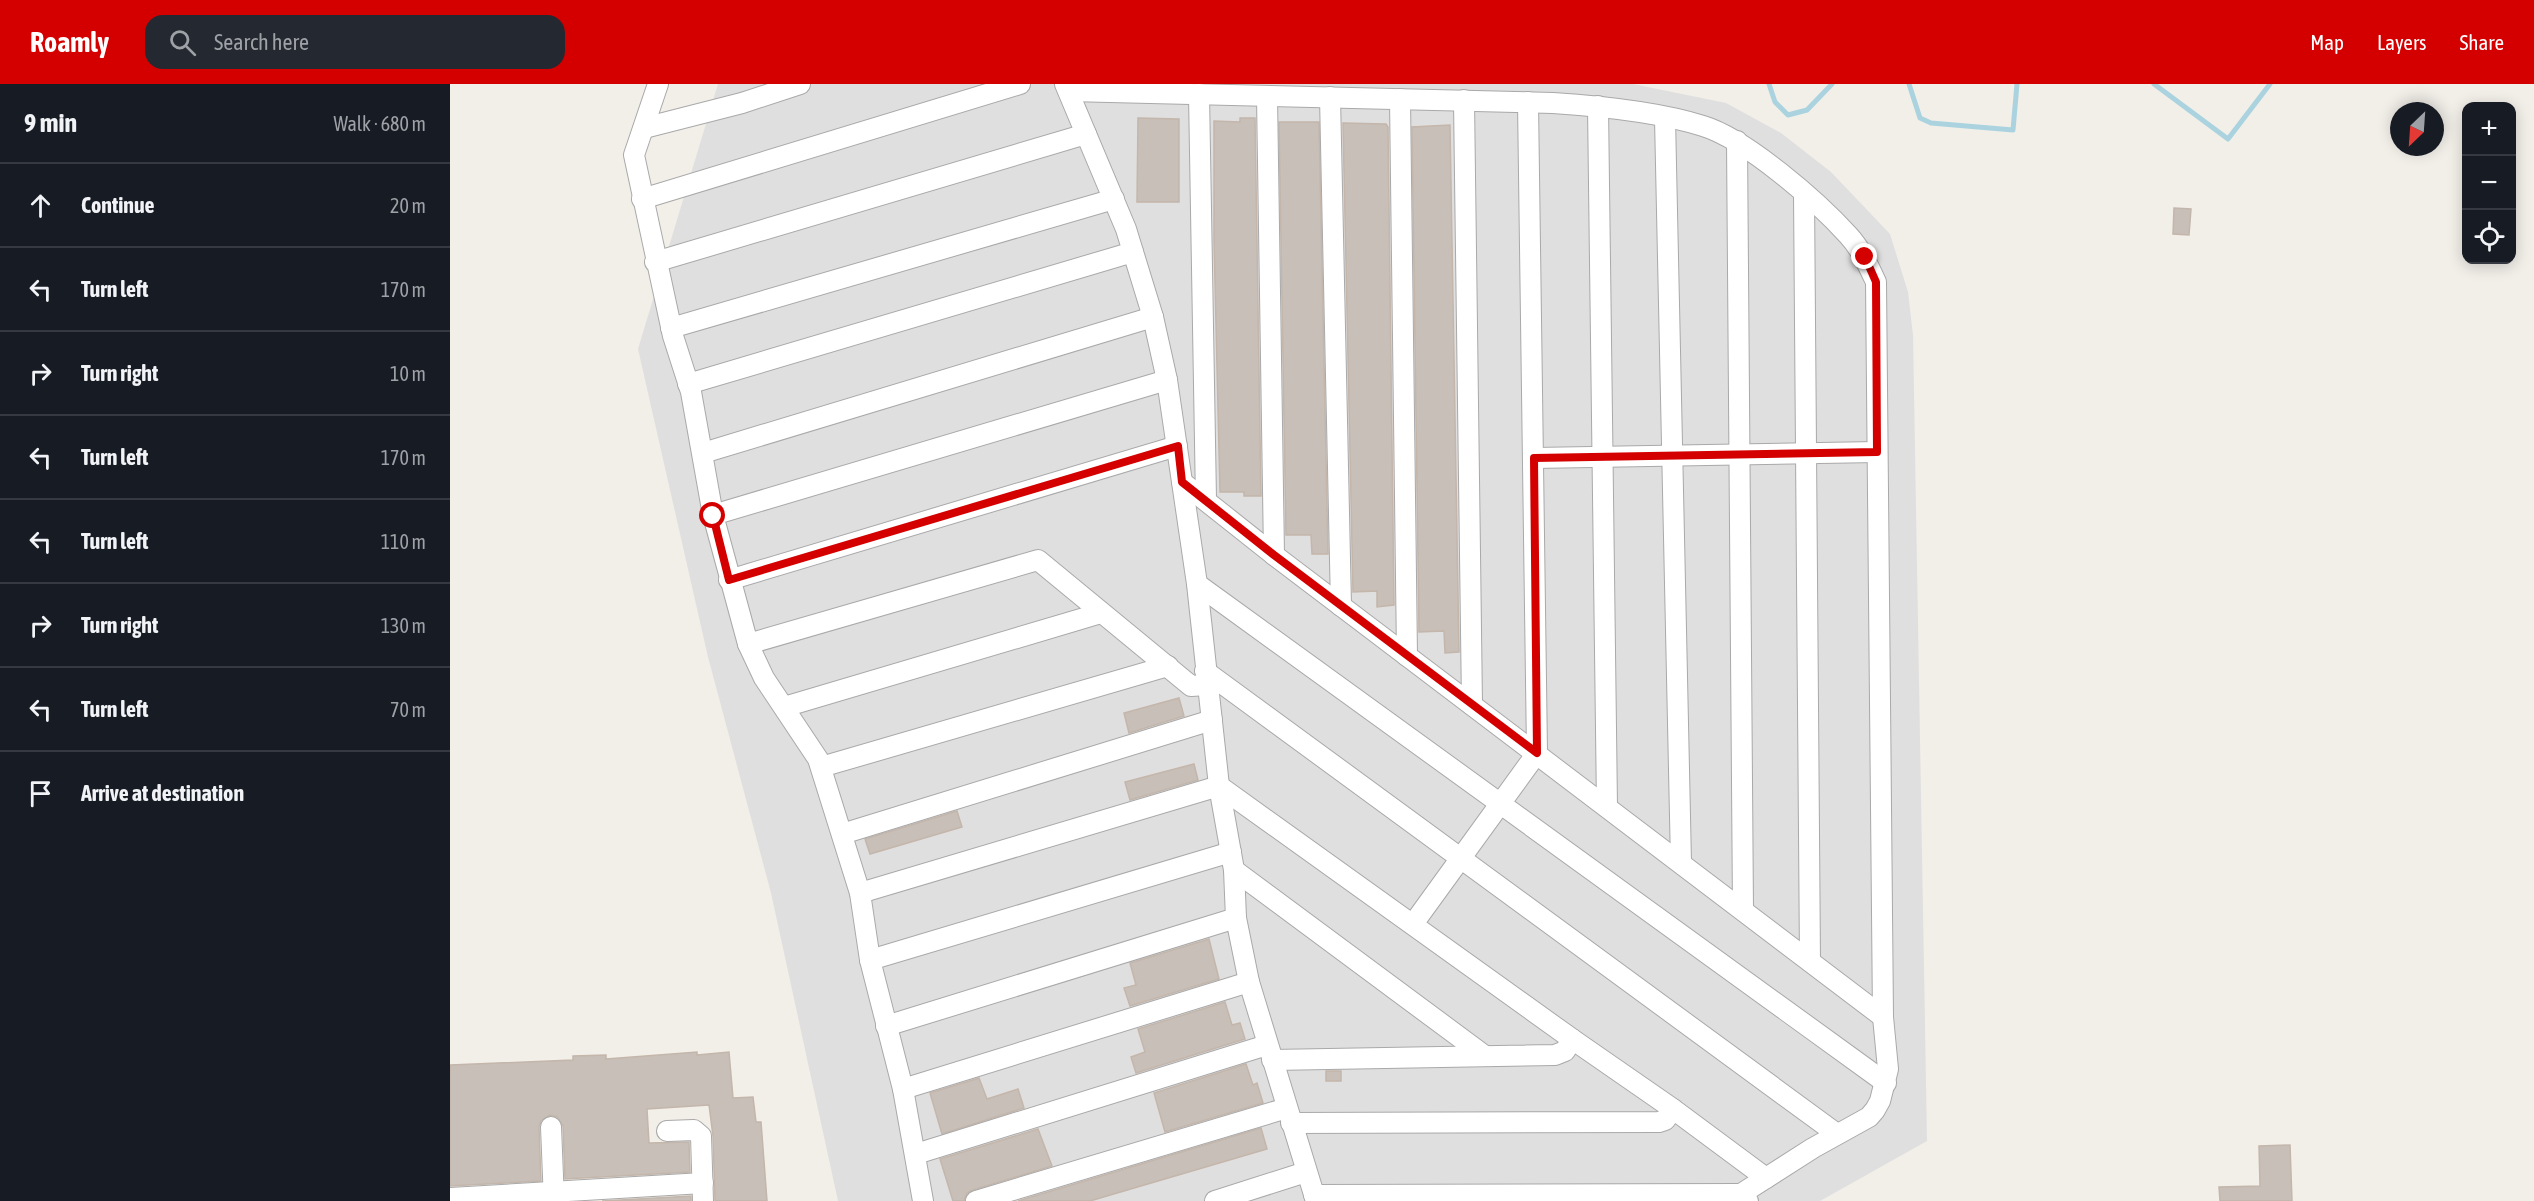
<!DOCTYPE html>
<meta charset="utf-8">
<style>
:root{--surface:#171b24;--page:#242831;--text:#f1f3f6;--muted:#9ea1a6;--line:#363941;--accent:#d40000}
body{margin:0;font-family:"Asap Condensed",sans-serif;background:var(--page);color:var(--text)}
.controls{position:absolute;right:18px;top:18px;display:grid;overflow:hidden;border-radius:12px;box-shadow:0 3px 15px #0003}
.controls button{width:54px;height:54px;display:grid;place-items:center;padding:0;border:0;border-bottom:2px solid var(--line);background:var(--surface);color:var(--text);font:30px sans-serif}
.compass{position:absolute;left:1940px;top:18px;width:54px;height:54px;border-radius:50%;background:var(--surface);box-shadow:0 3px 15px #0003;rotate:205deg}
.stop{position:absolute;width:18px;height:18px;margin:-14px;border:4px solid #d40000;border-radius:50%;background:#fff}
.stop.end{background:#d40000;border-color:#fff;box-shadow:0 2px 6px #0008}
.list{margin:0;padding:0;list-style:none}
h2{display:flex;justify-content:space-between;align-items:center;height:78px;margin:0;padding:0 24px;font-size:26px}
h2 small{font-size:20px;font-weight:400;color:var(--muted)}
.list li{display:grid;grid-template-columns:39px 1fr auto;gap:18px;align-items:center;box-sizing:border-box;height:84px;padding:0 24px;border-top:2px solid var(--line)}
.list b{display:block;font-size:22px;white-space:nowrap}
.list em{font-size:20px;font-style:normal;color:var(--muted)}
.icon{flex:none;width:33px;height:33px;fill:none;stroke:currentColor;stroke-width:2;stroke-linecap:round;stroke-linejoin:round}
.map{position:relative;flex:none;width:2084px;height:1117px;overflow:hidden}
header{display:flex;align-items:center;gap:36px;box-sizing:border-box;height:84px;padding:0 30px;background:var(--accent);color:#fff}
header strong{font-size:28px}
nav{display:flex;gap:33px;margin-inline-start:auto;font-size:21px}
.search{width:420px;height:54px;background:var(--page);display:flex;align-items:center;gap:15px;box-sizing:border-box;padding:0 21px;border-radius:18px;color:var(--muted);font-size:22px}
main{display:flex}
aside{flex:1;background:var(--surface)}
.map>svg:first-child{display:block}
.residential{fill:#e0dfdf}
.lines{fill:none;stroke-linecap:round;stroke-linejoin:round}
.stream{stroke:#aad3df;stroke-width:5}
.building{fill:#c7bfb8;stroke:#c4b6ab;stroke-width:1.5}
.minor-casing{stroke:#a9a9a9;stroke-width:22}
.minor{stroke:#fff;stroke-width:20}
.route{stroke:#d40000;stroke-width:8}
</style>
<header>
<strong>Roamly</strong>
<div class="search"><svg class="icon" aria-label="search" viewBox="0 0 24 24"><circle cx="10" cy="10" r="6"/><path d="M15 15l6 6"/></svg>Search here</div>
<nav><a>Map</a><a>Layers</a><a>Share</a></nav>
</header>
<main>
<aside>
<h2>9 min<small>Walk · 680 m</small></h2>
<ul class="list">
<li><svg class="icon" aria-label="ahead" viewBox="0 0 24 24"><path d="M12 20V5M6 11l6-6 6 6"/></svg><div><b>Continue</b></div><em>20 m</em></li>
<li><svg class="icon" aria-label="left" viewBox="0 0 24 24"><path d="M17 20v-9H6M10 6l-5 5 5 5"/></svg><div><b>Turn left</b></div><em>170 m</em></li>
<li><svg class="icon" aria-label="right" viewBox="0 0 24 24"><path d="M7 20v-9h11M14 6l5 5-5 5"/></svg><div><b>Turn right</b></div><em>10 m</em></li>
<li><svg class="icon" aria-label="left" viewBox="0 0 24 24"><path d="M17 20v-9H6M10 6l-5 5 5 5"/></svg><div><b>Turn left</b></div><em>170 m</em></li>
<li><svg class="icon" aria-label="left" viewBox="0 0 24 24"><path d="M17 20v-9H6M10 6l-5 5 5 5"/></svg><div><b>Turn left</b></div><em>110 m</em></li>
<li><svg class="icon" aria-label="right" viewBox="0 0 24 24"><path d="M7 20v-9h11M14 6l5 5-5 5"/></svg><div><b>Turn right</b></div><em>130 m</em></li>
<li><svg class="icon" aria-label="left" viewBox="0 0 24 24"><path d="M17 20v-9H6M10 6l-5 5 5 5"/></svg><div><b>Turn left</b></div><em>70 m</em></li>
<li><svg class="icon" aria-label="arrive" viewBox="0 0 24 24"><path d="M6 21V4h12l-3 4 3 4H6"/></svg><div><b>Arrive at destination</b></div></li>
</ul>
</aside>
<div class="map">
<svg width="2084" height="1117" viewBox="0 0 2084 1117">
<rect width="100%" height="100%" fill="#f2efe9"/>
<path class="residential" d="M268 0H1183L1276 19 1331 49 1381 88 1440 150 1458 208 1463 251 1477 1057 1370 1117H388L321 809 258 573 188 265Z"/>
<g class="lines">
<g class="stream">
<path d="M1319 0 1325 18 1338 31 1357 26 1382 0"/>
<path d="M1459 0 1470 34 1481 39 1563 46 1567 0"/>
<path d="M1704 0 1778 55 1820 0"/>
</g>
</g>
<g class="building">
<path d="M688 34 729 35V118H687Z"/>
<path d="M790 34H805L811 412H794V408H770L764 157V37L790 38Z"/>
<path d="M829 38H869L878 470H862L861 451H836Z"/>
<path d="M893 39 936 40 938 43 944 521 927 523V507L903 508Z"/>
<path d="M1000 41 1009 568 995 569 994 547 969 548 962 43Z"/>
<path d="M1724 124 1741 125 1739 151 1723 150Z"/>
<path d="M729 614 734 632 679 649 674 629Z"/>
<path d="M744 680 748 696 680 716 675 698Z"/>
<path d="M507 727 512 743 420 770 415 755Z"/>
<path d="M759 855 769 895 680 922 674 904 686 901 680 879Z"/>
<path d="M775 918 782 941 790 939 795 955 686 989 681 973 695 968 688 945Z"/>
<path d="M247 968V971L279 968 283 1014 303 1013 306 1038H311L317 1117H265L263 1052 259 1021 197 1025 199 1059 239 1058 240 1088 115 1095 113 1042 107 1033 100 1031 91 1037 89 1043 91 1097 0 1102V981L123 976V972L156 971V975Z"/>
<path d="M796 980 803 1001 807 999 813 1019 715 1048 704 1009Z"/>
<rect x="876" y="987" width="15" height="10"/>
<path d="M529 994 537 1015 568 1005 574 1024 492 1050 480 1009Z"/>
<path d="M811 1044 817 1065 640 1117H568Z"/>
<path d="M588 1045 602 1082 523 1106 517 1109 514 1117H503L490 1075Z"/>
<path d="M1840 1061 1842 1117H1770L1769 1103 1810 1102 1809 1062Z"/>
<path d="M241 1112V1117H152Z"/>
</g>
<g class="lines">
<g class="minor-casing">
<g id="minor">
<path d="M208 0 184 71 223 252 241 308 263 431 298 560 314 594 368 675 410 809 420 876 453 1005 473 1117"/>
<path d="M615 0 676 145 703 233 717 296 747 500 769 702 784 786 786 834 799 898 866 1117"/>
<path d="M619 7 1103 19C1149 22 1209 28 1253 42 1296 55 1367 117 1398 151 1411 165 1418 181 1426 198L1433 933 1438 985 1430 1017 1425 1026 1419 1033 1363 1064 1291 1110 1298 1117"/>
<path d="M749 10 756 416"/>
<path d="M817 12 824 471"/>
<path d="M880 13 891 522"/>
<path d="M950 15 957 572"/>
<path d="M1014 16 1022 621"/>
<path d="M1148 22 1157 723"/>
<path d="M1215 34 1231 779"/>
<path d="M194 44 292 19 350 0"/>
<path d="M1287 57 1293 826"/>
<path d="M1354 110 1360 877"/>
<path d="M192 115 570 0"/>
<path d="M205 178 636 50"/>
<path d="M221 244 664 115"/>
<path d="M238 300 683 168"/>
<path d="M253 369 703 233"/>
<path d="M1084 374 1427 368"/>
<path d="M732 398 824 471 1433 933"/>
<path d="M263 431 717 296"/>
<path d="M279 496 727 362"/>
<path d="M747 500 1436 999"/>
<path d="M298 560 588 476 741 602 757 601"/>
<path d="M755 587 1387 1050"/>
<path d="M334 623 651 529"/>
<path d="M371 683 718 582"/>
<path d="M392 750 762 636"/>
<path d="M784 786 1035 972"/>
<path d="M410 809 769 702 1122 955 1115 967 1105 971 822 976"/>
<path d="M963 840 1087 669 1078 18"/>
<path d="M420 876 781 768"/>
<path d="M436 942 786 834"/>
<path d="M453 1005 799 898"/>
<path d="M1223 1025 1316 1094"/>
<path d="M841 1039 1209 1038 1215 1036 1223 1025 1122 955"/>
<path d="M101 1043 104 1117"/>
<path d="M217 1047 244 1046 251 1052 253 1117"/>
<path d="M466 1070 817 961"/>
<path d="M864 1111 1291 1110"/>
<path d="M0 1114 253 1099"/>
<path d="M526 1117 837 1024"/>
<path d="M765 1117 856 1088"/>
</g>
</g>
<use href="#minor" class="minor"/>
</g>
<g class="lines">
<path class="route" d="M263 432 279 496 728 362 732 398 824 471 1087 669 1084 374 1427 368 1426 198 1415 173"/>
</g>
</svg>
<div class="controls">
<button>+</button>
<button>−</button>
<button><svg class="icon" aria-label="locate" viewBox="0 0 24 24"><circle cx="12" cy="12" r="6"/><path d="M12 2v4M12 18v4M2 12h4M18 12h4"/></svg></button>
</div>
<svg class="compass" viewBox="-18 -18 36 36"><path d="M0-13l5 13h-10z" fill="#e53935"/><path d="M0 13l5-13h-10z" fill="#9ea1a6"/></svg>
<div class="stop" style="left:263px;top:432px"></div>
<div class="stop end" style="left:1415px;top:173px"></div>
</div>
</main>
